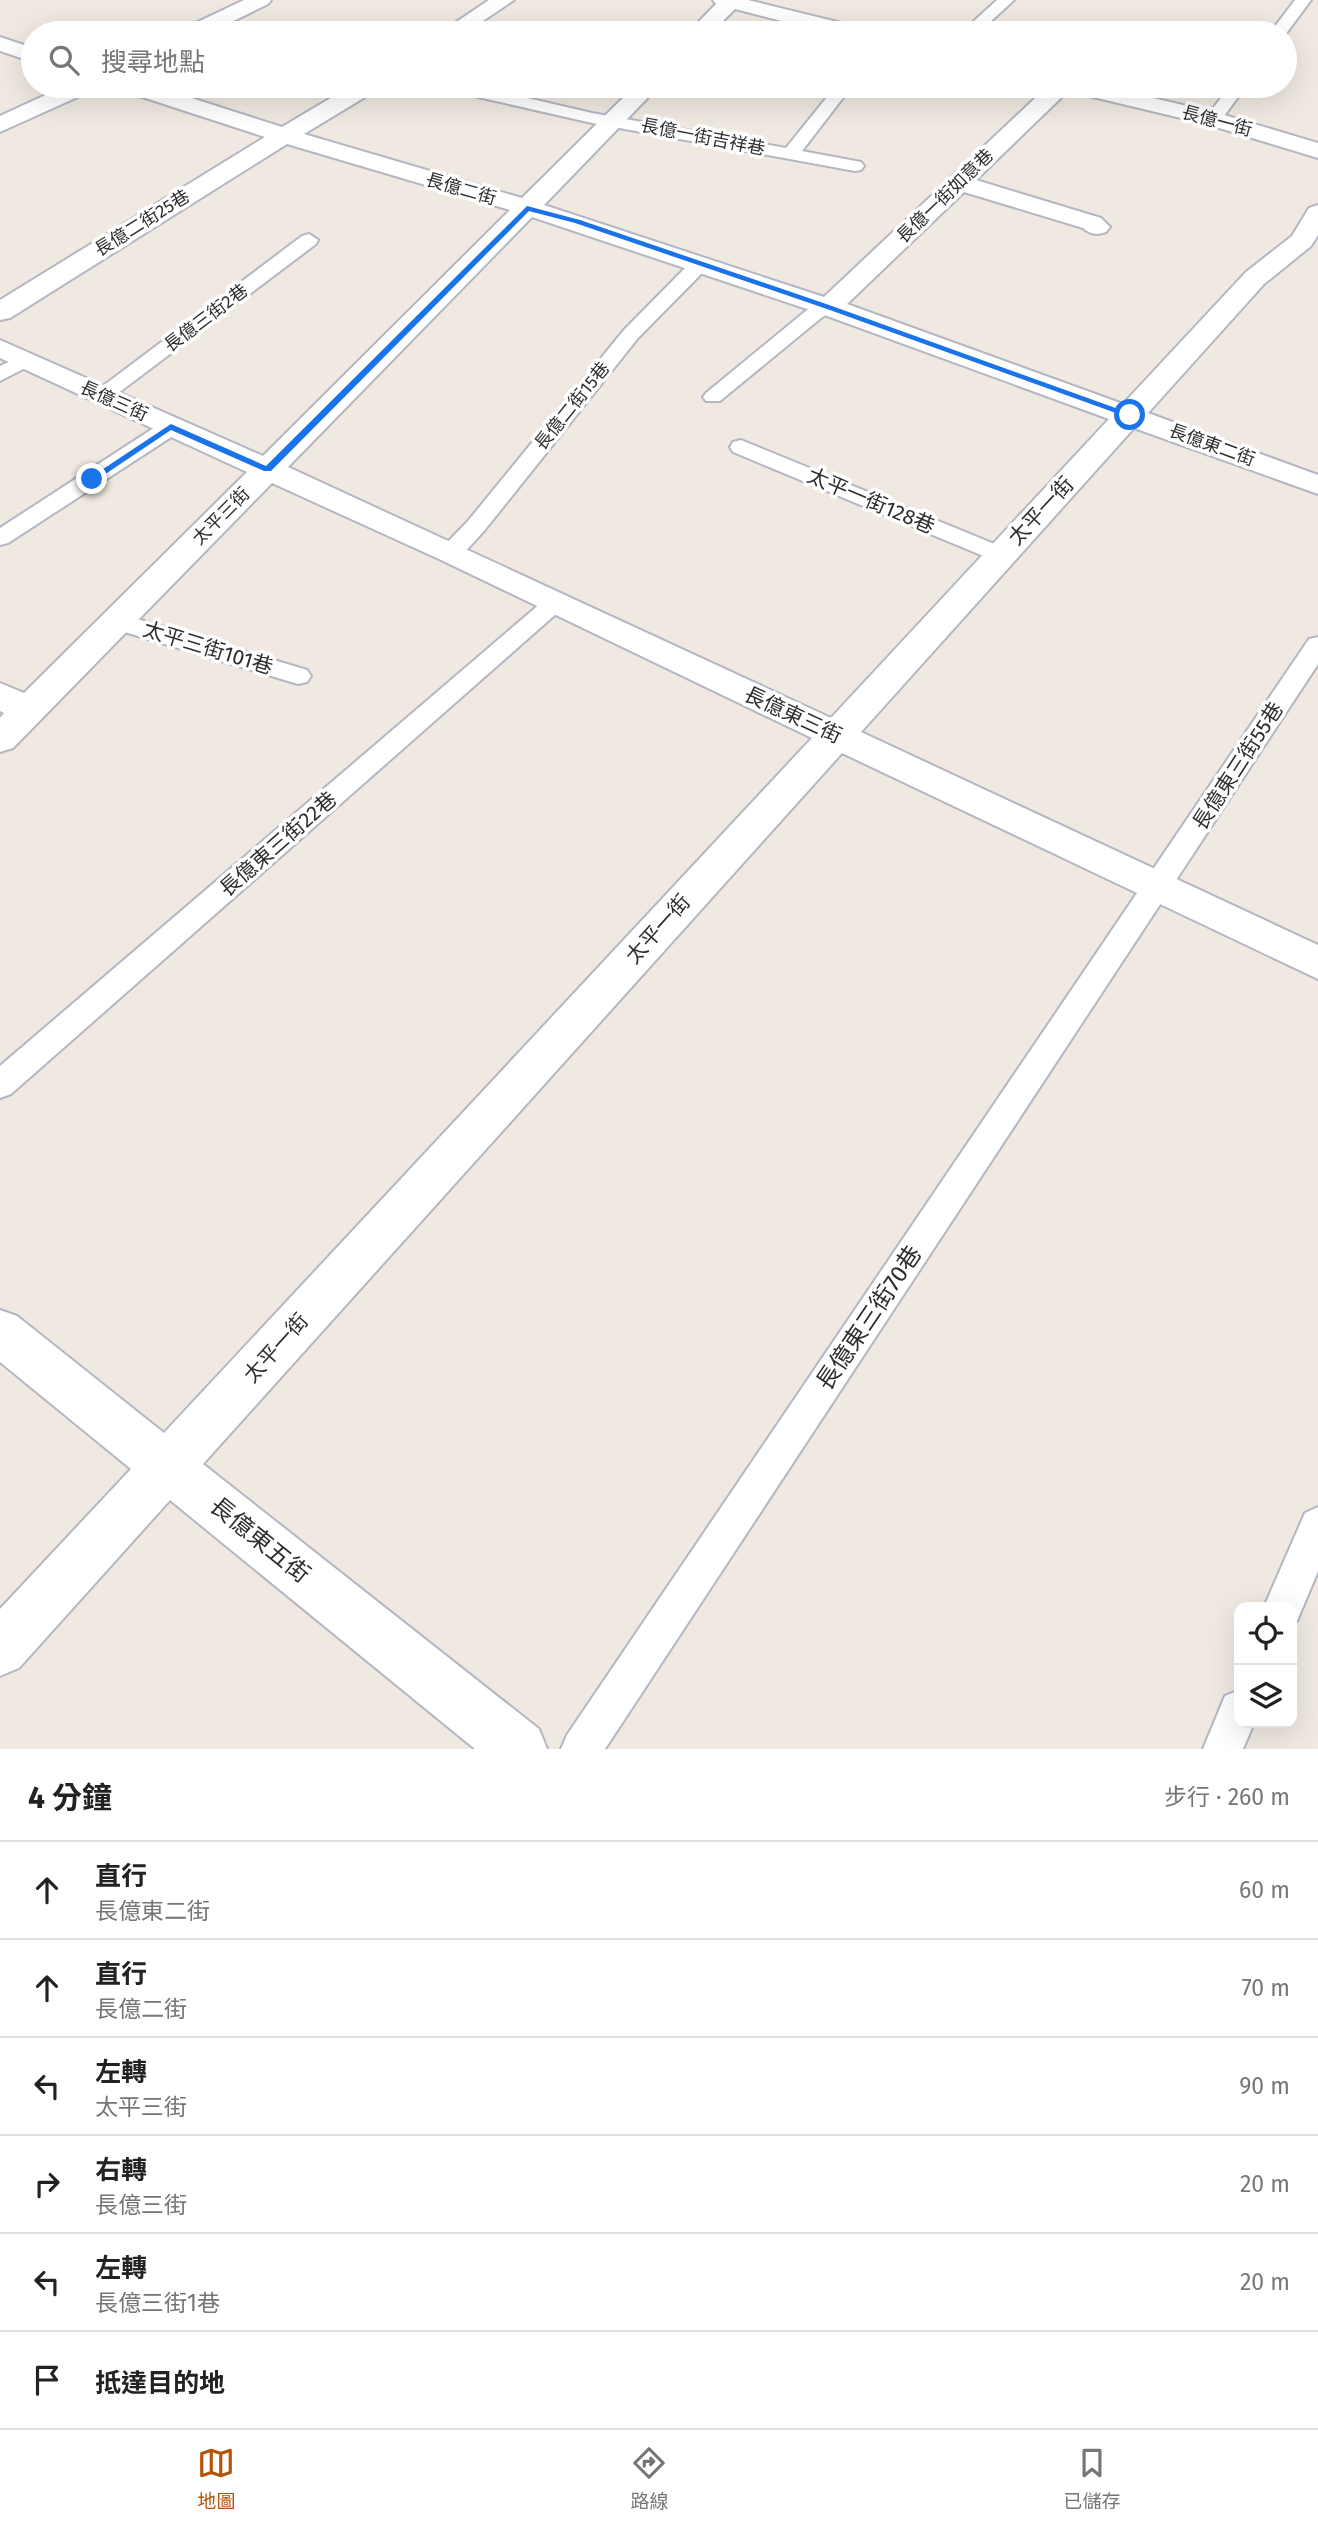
<!DOCTYPE html>
<html lang="zh-TW">
<meta charset="utf-8">
<style>
:root{--surface:#fff;--page:#f2f2f2;--text:#222;--muted:#767676;--line:#e0e0e0;--accent:#b45309}
body{margin:0;font-family:"Fira Sans","Noto Sans TC",sans-serif;background:var(--page);color:var(--text)}
.controls{position:absolute;right:21px;bottom:21px;display:grid;overflow:hidden;border-radius:14px;box-shadow:0 7px 28px #0002}
.controls button{width:63px;height:63px;display:grid;place-items:center;padding:0;border:0;border-bottom:2px solid var(--line);background:var(--surface);color:var(--text);font:35px sans-serif}
.stop{position:absolute;width:21px;height:21px;margin:-16px;border:5px solid #1a73e8;border-radius:50%;background:#fff}
.stop.end{background:#1a73e8;border-color:#fff;box-shadow:0 2px 7px #0008}
.list{margin:0;padding:0;list-style:none}
h2{display:flex;justify-content:space-between;align-items:center;height:91px;margin:0;padding:0 28px;font-size:30px}
h2 small{font-size:23px;font-weight:400;color:var(--muted)}
.list li{display:grid;grid-template-columns:46px 1fr auto;gap:21px;align-items:center;box-sizing:border-box;height:98px;padding:0 28px;border-top:2px solid var(--line)}
.list b{display:block;font-size:26px;white-space:nowrap}
.list p{margin:0;font-size:23px;white-space:nowrap;color:var(--muted)}
.list em{font-size:23px;font-style:normal;color:var(--muted)}
.icon{flex:none;width:38px;height:38px;fill:none;stroke:currentColor;stroke-width:2;stroke-linecap:round;stroke-linejoin:round}
.map{position:relative;flex:none;width:1318px;height:1749px;overflow:hidden}
.search{position:absolute;background:var(--surface);box-shadow:0 7px 28px #0002;left:21px;right:21px;top:21px;height:77px;display:flex;align-items:center;gap:18px;box-sizing:border-box;padding:0 24px;border-radius:38px;color:var(--muted);font-size:26px}
.sheet{height:679px;background:var(--surface)}
nav{display:flex;justify-content:space-around;align-items:center;box-sizing:border-box;height:98px;border-top:2px solid var(--line);background:var(--surface);font-size:19px;color:var(--muted)}
nav a{display:grid;justify-items:center;gap:4px}
nav .on{color:var(--accent)}
.map>svg:first-child{display:block}
.lines{fill:none;stroke-linecap:round;stroke-linejoin:round}
.lane-casing{stroke:#b4b7c1;stroke-width:4}
.street-casing{stroke:#b4b7c1;stroke-width:4}
.lane{fill:#fff;fill-rule:evenodd}
.street{fill:#fff;fill-rule:evenodd}
.route{fill:#1a73e8}
.labels{text-anchor:middle;stroke-width:7;stroke-linejoin:round;paint-order:stroke}
.far-street-label{font-size:18px;fill:#2e2e2e;stroke:#fff}
.street-label{font-size:21px;fill:#2e2e2e;stroke:#fff}
.near-street-label{font-size:24px;fill:#2e2e2e;stroke:#fff}
</style>
<div class="map">
<svg width="1318" height="1749" viewBox="0 0 1318 1749">
<rect width="100%" height="100%" fill="#efe9e1"/>
<g class="lines">
<g class="lane-casing">
<g id="lane">
<path d="M997 0H1014L978 33H961Z"/>
<path d="M1295 0H1311L1285 35 1270 33Z"/>
<path d="M836 86H852L802 151 861 162 864 166 861 170 855 171 592 123 478 97 476 93 484 88 592 113 786 148Z"/>
<path d="M1230 86H1246L1219 123H1207L1205 119Z"/>
<path d="M309 234 318 240 316 244 109 400H95L92 396 95 392 302 236Z"/>
<path d="M699 259 706 261 709 265 706 269 638 338 484 531C472 543 461 562 442 557L438 552 468 521 624 330 692 261Z"/>
<path d="M829 301 836 303 839 307 821 318 720 401H706L703 397 706 393 807 310Z"/>
<path d="M26 354 33 356 36 360 33 364 0 381V366Z"/>
<path d="M171 421 179 422 182 427 179 432 8 543 0 545V528L163 422Z"/>
<path d="M741 440 1009 550 1013 555 1009 560 1001 562 993 560 733 452 730 447 733 442Z"/>
<path d="M556 594 564 597 568 602 564 607 11 1094 0 1098V1066L548 597Z"/>
<path d="M117 613 307 670 311 676 307 682 298 684 108 627 105 621 108 615Z"/>
<path d="M1318 637V664L605 1749H561L567 1735 1309 639Z"/>
<path d="M1318 1507V1571L1297 1621 1292 1623V1607H1264L1305 1513Z"/>
<path d="M1239 1690V1723H1254L1243 1749H1203L1225 1696Z"/>
</g>
</g>
<g class="street-casing">
<g id="street">
<path d="M244 0H271L268 4 209 33H182L185 28Z"/>
<path d="M489 0H514L465 33H440Z"/>
<path d="M713 0H748L862 28 865 33H829L735 9 711 33H688L716 4Z"/>
<path d="M0 37 33 48V62L0 51Z"/>
<path d="M65 86H94L91 91 0 132V116Z"/>
<path d="M121 86H154L282 127 351 86H378L375 91 304 134 522 198 635 86H659L544 205 824 297 1048 86H1102L1221 114 1318 143V158L1206 124 1068 91 976 180 1101 218 1110 227 1106 232C1097 235 1091 235 1083 228L964 192 847 304 1123 404 1246 272 1292 236 1309 208 1318 205V235L1311 246 1264 284 1148 413 1318 475V494L1134 428 861 732 1318 945V979L842 753 203 1464 539 1729 547 1749H475L170 1500 19 1668 0 1676V1609L131 1469 0 1362V1310L17 1316 164 1433 812 738 439 559 272 483 13 748 0 752V718L4 713 0 711V683L24 693 247 472 0 358V340L263 456 510 210 287 144 10 318 0 320V300L265 137 124 91ZM532 217 819 313 1109 419 831 718 288 467Z"/>
</g>
</g>
<use href="#lane" class="lane"/>
<use href="#street" class="street"/>
</g>
<path class="route" d="M527 206 580 220 832 306 1135 415 1127 417 827 309 575 223 529 211 271 471H264L171 430 95 481 88 479 171 424 266 466Z"/>
<g class="labels">
<g class="far-street-label">
<text transform="translate(1217 121) rotate(15)" y="6">長億一街</text>
<text transform="translate(703 137) rotate(11)" y="6">長億一街吉祥巷</text>
<text transform="translate(461 189) rotate(16)" y="6">長億二街</text>
<text transform="translate(945 196) rotate(-44)" y="6">長億一街如意巷</text>
<text transform="translate(142 223) rotate(-32)" y="6">長億二街25巷</text>
<text transform="translate(206 318) rotate(-37)" y="6">長億三街2巷</text>
<text transform="translate(114 401) rotate(24)" y="6">長億三街</text>
<text transform="translate(572 406) rotate(-51)" y="6">長億二街15巷</text>
<text transform="translate(1212 445) rotate(20)" y="6">長億東二街</text>
<text transform="translate(221 516) rotate(-45)" y="6">太平三街</text>
</g>
<g class="street-label">
<text transform="translate(871 501) rotate(23)" y="7">太平一街128巷</text>
<text transform="translate(1041 511) rotate(-47)" y="7">太平一街</text>
<text transform="translate(208 648) rotate(17)" y="7">太平三街101巷</text>
<text transform="translate(793 715) rotate(25)" y="7">長億東三街</text>
<text transform="translate(1238 766) rotate(-57)" y="7">長億東三街55巷</text>
<text transform="translate(278 844) rotate(-41)" y="7">長億東三街22巷</text>
<text transform="translate(658 929) rotate(-48)" y="7">太平一街</text>
<text transform="translate(276 1348) rotate(-48)" y="7">太平一街</text>
</g>
<g class="near-street-label">
<text transform="translate(869 1318) rotate(-56)" y="8">長億東三街70巷</text>
<text transform="translate(260 1540) rotate(39)" y="8">長億東五街</text>
</g>
</g>
</svg>
<div class="controls">
<button><svg class="icon" aria-label="locate" viewBox="0 0 24 24"><circle cx="12" cy="12" r="6"/><path d="M12 2v4M12 18v4M2 12h4M18 12h4"/></svg></button>
<button><svg class="icon" aria-label="layers" viewBox="0 0 24 24"><path d="M12 4l9 5-9 5-9-5zM3 14l9 5 9-5"/></svg></button>
</div>
<div class="stop" style="left:1130px;top:415px"></div>
<div class="stop end" style="left:92px;top:479px"></div>
<div class="search"><svg class="icon" aria-label="search" viewBox="0 0 24 24"><circle cx="10" cy="10" r="6"/><path d="M15 15l6 6"/></svg>搜尋地點</div>
</div>
<section class="sheet">
<h2>4 分鐘<small>步行 · 260 m</small></h2>
<ul class="list">
<li><svg class="icon" aria-label="ahead" viewBox="0 0 24 24"><path d="M12 20V5M6 11l6-6 6 6"/></svg><div><b>直行</b><p>長億東二街</p></div><em>60 m</em></li>
<li><svg class="icon" aria-label="ahead" viewBox="0 0 24 24"><path d="M12 20V5M6 11l6-6 6 6"/></svg><div><b>直行</b><p>長億二街</p></div><em>70 m</em></li>
<li><svg class="icon" aria-label="left" viewBox="0 0 24 24"><path d="M17 20v-9H6M10 6l-5 5 5 5"/></svg><div><b>左轉</b><p>太平三街</p></div><em>90 m</em></li>
<li><svg class="icon" aria-label="right" viewBox="0 0 24 24"><path d="M7 20v-9h11M14 6l5 5-5 5"/></svg><div><b>右轉</b><p>長億三街</p></div><em>20 m</em></li>
<li><svg class="icon" aria-label="left" viewBox="0 0 24 24"><path d="M17 20v-9H6M10 6l-5 5 5 5"/></svg><div><b>左轉</b><p>長億三街1巷</p></div><em>20 m</em></li>
<li><svg class="icon" aria-label="arrive" viewBox="0 0 24 24"><path d="M6 21V4h12l-3 4 3 4H6"/></svg><div><b>抵達目的地</b></div></li>
</ul>
</section>
<nav>
<a class="on"><svg class="icon" aria-label="map" viewBox="0 0 24 24"><path d="M3 6l6-2 6 2 6-2v14l-6 2-6-2-6 2zM9 4v14M15 6v14"/></svg>地圖</a>
<a><svg class="icon" aria-label="directions" viewBox="0 0 24 24"><path d="M12 3l9 9-9 9-9-9zM9 14v-3h6M13 9l2 2-2 2"/></svg>路線</a>
<a><svg class="icon" aria-label="saved" viewBox="0 0 24 24"><path d="M7 4h10v16l-5-4-5 4z"/></svg>已儲存</a>
</nav>
